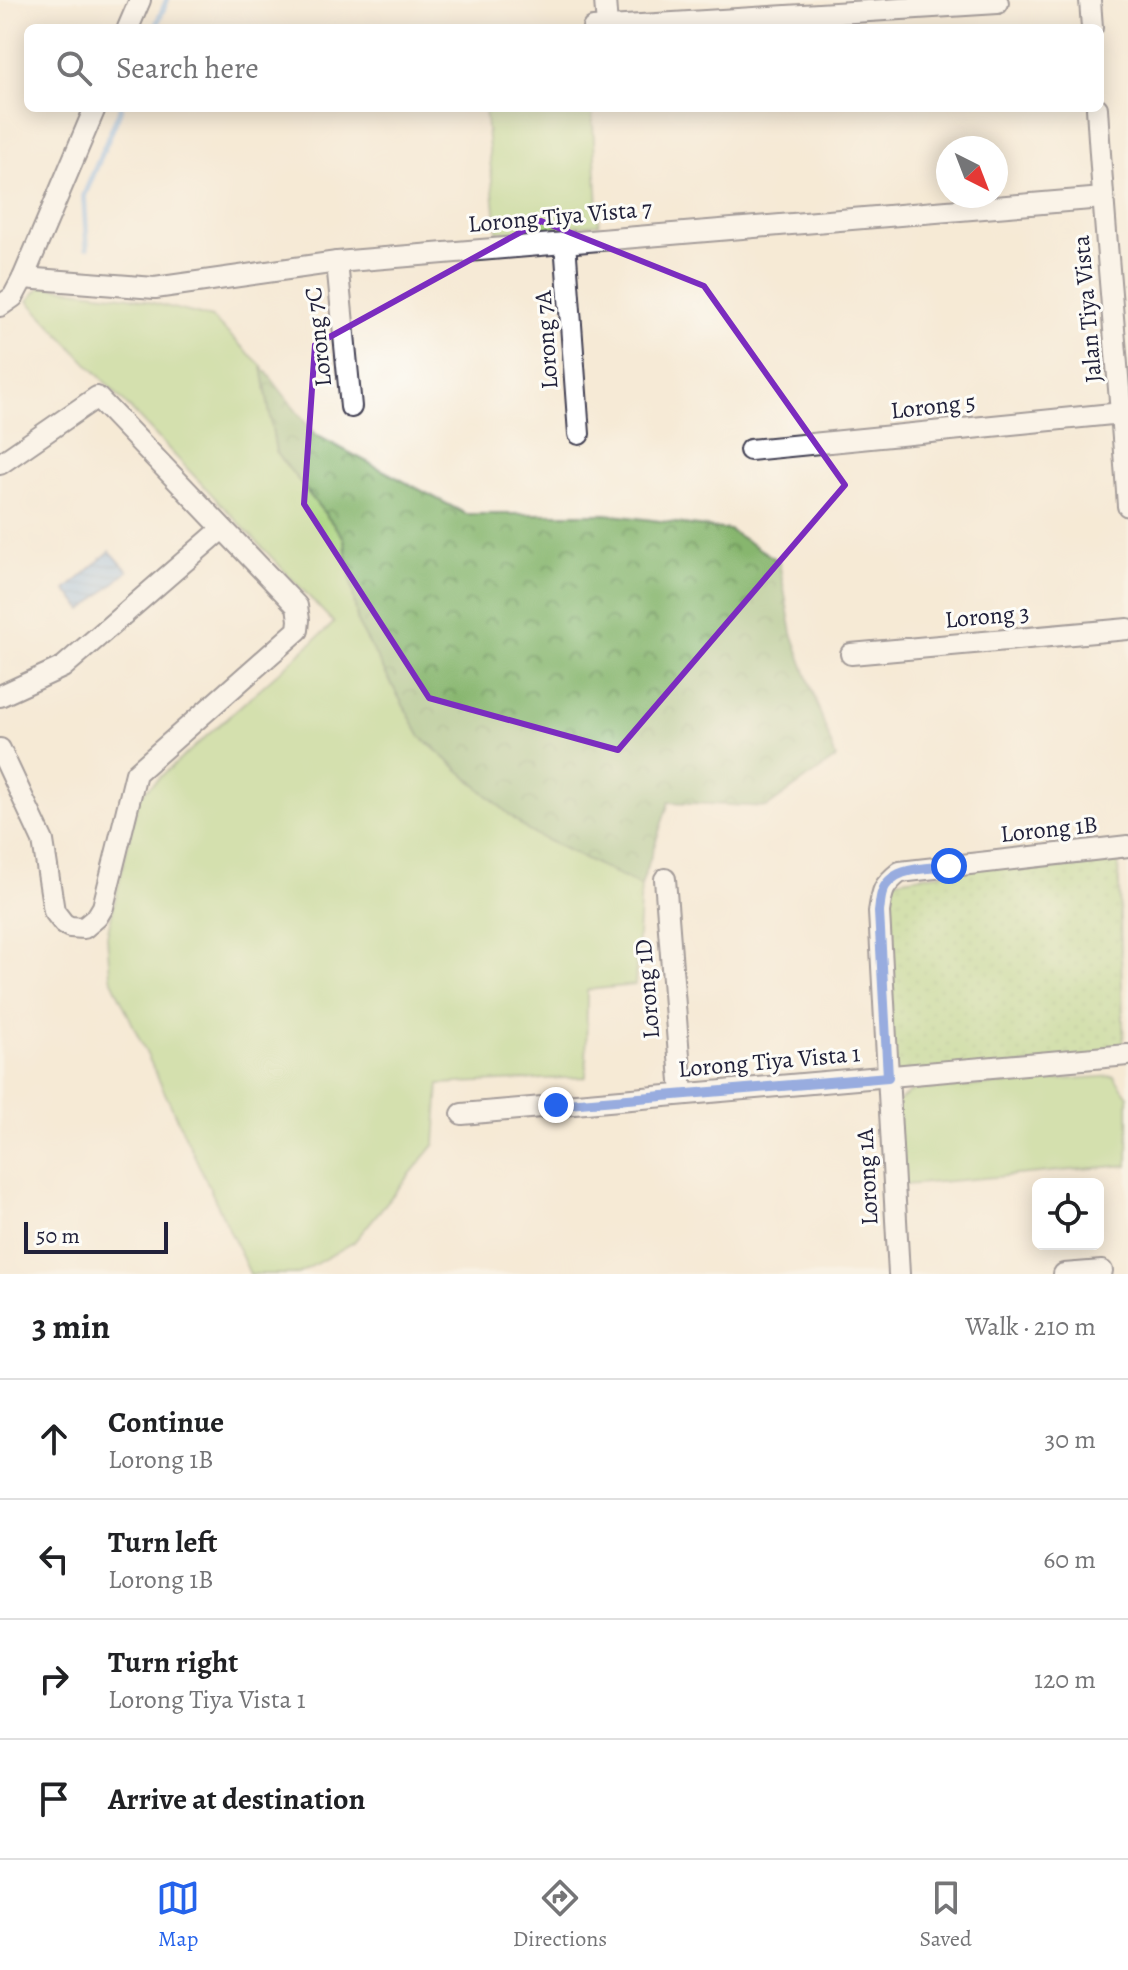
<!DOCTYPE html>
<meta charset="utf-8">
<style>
:root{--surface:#fff;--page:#f6f6f6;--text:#202124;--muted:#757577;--line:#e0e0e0;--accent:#2563eb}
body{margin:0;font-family:Alegreya,serif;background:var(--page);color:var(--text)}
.controls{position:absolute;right:24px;bottom:24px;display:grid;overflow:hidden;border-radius:12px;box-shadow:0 4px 20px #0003}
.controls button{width:72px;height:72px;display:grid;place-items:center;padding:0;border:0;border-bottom:2px solid var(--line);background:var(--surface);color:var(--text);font:40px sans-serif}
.compass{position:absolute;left:936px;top:136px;width:72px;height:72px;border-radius:50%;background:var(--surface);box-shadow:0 4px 20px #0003;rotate:138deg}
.scale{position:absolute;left:24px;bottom:20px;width:144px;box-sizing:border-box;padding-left:8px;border:4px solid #22223b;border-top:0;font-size:22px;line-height:28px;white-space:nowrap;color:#22223b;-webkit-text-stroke:6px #fdfcf7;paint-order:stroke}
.stop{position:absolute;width:24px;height:24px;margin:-18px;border:6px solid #2563eb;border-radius:50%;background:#fff}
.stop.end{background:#2563eb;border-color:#fff;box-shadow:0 2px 8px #0008}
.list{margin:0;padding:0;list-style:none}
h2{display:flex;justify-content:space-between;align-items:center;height:104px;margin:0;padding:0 32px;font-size:34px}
h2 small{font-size:26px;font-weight:400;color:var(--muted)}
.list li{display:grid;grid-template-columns:52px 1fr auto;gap:24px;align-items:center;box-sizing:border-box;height:120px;padding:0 32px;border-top:2px solid var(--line)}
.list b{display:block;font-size:30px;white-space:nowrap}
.list p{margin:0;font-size:26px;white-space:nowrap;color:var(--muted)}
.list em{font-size:26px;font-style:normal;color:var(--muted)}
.icon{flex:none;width:44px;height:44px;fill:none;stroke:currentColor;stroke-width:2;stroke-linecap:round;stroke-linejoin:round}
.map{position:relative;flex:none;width:1128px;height:1274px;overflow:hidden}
.search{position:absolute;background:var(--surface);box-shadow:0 4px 20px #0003;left:24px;right:24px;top:24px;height:88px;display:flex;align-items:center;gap:20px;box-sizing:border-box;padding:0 28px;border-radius:12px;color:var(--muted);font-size:30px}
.sheet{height:584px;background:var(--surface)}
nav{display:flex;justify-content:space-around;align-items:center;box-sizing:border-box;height:112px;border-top:2px solid var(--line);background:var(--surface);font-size:22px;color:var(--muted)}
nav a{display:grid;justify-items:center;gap:4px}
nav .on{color:var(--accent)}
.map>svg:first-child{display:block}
.grass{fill:#aad47f;stroke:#667b5d;stroke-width:2}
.forest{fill:url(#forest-crowns);stroke:#546c54;stroke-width:2}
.park{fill:url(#park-dots);stroke:#667b5d;stroke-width:2}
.water{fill:url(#water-rules);stroke:#4d6890;stroke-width:2}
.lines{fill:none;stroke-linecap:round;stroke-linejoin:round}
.stream{stroke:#78ade6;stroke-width:6}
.street-casing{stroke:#424052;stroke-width:24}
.street{stroke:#fff;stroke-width:20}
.route{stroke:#2563eb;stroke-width:10}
.marked{fill:none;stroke:#7b2cbf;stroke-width:6;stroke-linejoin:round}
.labels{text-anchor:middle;stroke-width:6;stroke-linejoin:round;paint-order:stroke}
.street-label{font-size:24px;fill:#22223b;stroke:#fdfcf7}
</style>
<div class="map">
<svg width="1128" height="1274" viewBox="0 0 1128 1274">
<defs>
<pattern id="forest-crowns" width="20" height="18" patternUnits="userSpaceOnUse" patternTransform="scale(2)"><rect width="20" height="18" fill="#87b66e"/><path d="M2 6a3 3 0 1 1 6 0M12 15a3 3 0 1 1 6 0" fill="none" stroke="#6e945c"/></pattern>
<pattern id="park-dots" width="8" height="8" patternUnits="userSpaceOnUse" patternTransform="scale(2)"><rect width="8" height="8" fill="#aad47f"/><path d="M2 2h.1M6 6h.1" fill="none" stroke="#92b66f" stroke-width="1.8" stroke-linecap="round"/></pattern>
<pattern id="water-rules" width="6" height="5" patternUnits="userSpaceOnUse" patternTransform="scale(2)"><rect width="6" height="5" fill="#78ade6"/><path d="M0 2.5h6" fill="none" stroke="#628cbc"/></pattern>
</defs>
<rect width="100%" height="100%" fill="#fdfcf7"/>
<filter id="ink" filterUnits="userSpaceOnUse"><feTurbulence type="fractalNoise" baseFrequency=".0125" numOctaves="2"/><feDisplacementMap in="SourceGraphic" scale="16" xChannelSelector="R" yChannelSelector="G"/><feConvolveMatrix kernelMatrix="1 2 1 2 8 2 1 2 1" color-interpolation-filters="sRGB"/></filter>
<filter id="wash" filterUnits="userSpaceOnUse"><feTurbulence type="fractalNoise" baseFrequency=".006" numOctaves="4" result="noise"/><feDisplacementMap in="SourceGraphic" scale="32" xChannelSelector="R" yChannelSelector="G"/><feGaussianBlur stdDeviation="1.8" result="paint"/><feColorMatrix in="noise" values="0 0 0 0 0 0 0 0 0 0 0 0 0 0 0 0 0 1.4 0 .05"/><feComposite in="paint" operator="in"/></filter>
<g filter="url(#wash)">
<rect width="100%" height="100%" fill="#f6ead6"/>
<g class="grass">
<path d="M485 108H592L599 224 497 232Z"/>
<path d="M41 286 130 297 212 318 262 366 276 452 344 538 358 624 528 831 641 886 635 985 587 990 586 1077 439 1084 435 1144 354 1242 298 1274H250L110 976 107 935 139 796 334 623 28 301Z"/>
<path d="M1114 1076 1128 1096V1165L894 1186 890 1108 913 1090Z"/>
</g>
<path class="forest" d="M262 366 314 434 466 514H606L729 530 779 561 792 633 836 758 767 807 669 802 641 886 528 831 421 737 358 624 344 538 276 452Z"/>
<path class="park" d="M1118 847 1124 1056 888 1077V881Z"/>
<path class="water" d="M110 551 128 571 83 610 66 590Z"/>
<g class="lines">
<g class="stream">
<path d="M155 28 167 0"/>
<path d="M87 247 84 196 121 108"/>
</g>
</g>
</g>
<g filter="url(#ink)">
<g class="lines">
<g class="street-casing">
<g id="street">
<path d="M605 0 607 27"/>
<path d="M1090 0 1092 28"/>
<path d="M128 28 140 0"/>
<path d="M593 28 998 3"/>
<path d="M1097 108C1105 241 1119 373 1128 506"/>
<path d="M565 242 579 434"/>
<path d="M337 262 351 407"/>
<path d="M23 278 155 288 337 262 1103 198"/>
<path d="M0 306 13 297 23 278 95 108"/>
<path d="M750 450 1122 413"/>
<path d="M0 464 97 397 297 606 299 620 298 630 136 773 103 907 97 917 84 928 70 927 64 924 54 911 43 841 0 749"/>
<path d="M851 654 1128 629"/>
<path d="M0 696 63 667 222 529"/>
<path d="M665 879 682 1094"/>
<path d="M462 1114 1128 1055"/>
<path d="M899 1274 879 912C882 891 883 885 900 872L1128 846"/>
<path d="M1064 1274 1102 1271"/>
</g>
</g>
<use href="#street" class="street"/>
</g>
</g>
<g class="lines" filter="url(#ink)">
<path class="route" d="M556 1105 888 1077 879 912C880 906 880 899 882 893 890 866 926 869 949 866"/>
</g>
<path d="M0 0H1128V1274H0ZM541 221 704 286 845 485 618 750 429 698 304 504 315 345Z" fill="#f6ead6" fill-opacity=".55" fill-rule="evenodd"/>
<path class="marked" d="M541 221 704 286 845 485 618 750 429 698 304 504 315 345Z"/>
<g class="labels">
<g class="street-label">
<text transform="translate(560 216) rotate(-5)" y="8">Lorong Tiya Vista 7</text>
<text transform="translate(1087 309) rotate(-95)" y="8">Jalan Tiya Vista</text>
<text transform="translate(318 337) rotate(-96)" y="8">Lorong 7C</text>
<text transform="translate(546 340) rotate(-94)" y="8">Lorong 7A</text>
<text transform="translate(933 406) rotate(-6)" y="8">Lorong 5</text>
<text transform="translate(987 616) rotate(-5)" y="8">Lorong 3</text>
<text transform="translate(1049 829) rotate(-6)" y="8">Lorong 1B</text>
<text transform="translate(647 989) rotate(-95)" y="8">Lorong 1D</text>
<text transform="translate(769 1061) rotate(-5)" y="8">Lorong Tiya Vista 1</text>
<text transform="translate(867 1177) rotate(-93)" y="8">Lorong 1A</text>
</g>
</g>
</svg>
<div class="controls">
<button><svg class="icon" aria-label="locate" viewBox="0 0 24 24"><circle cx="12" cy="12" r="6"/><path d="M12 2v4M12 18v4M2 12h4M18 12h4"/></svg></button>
</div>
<svg class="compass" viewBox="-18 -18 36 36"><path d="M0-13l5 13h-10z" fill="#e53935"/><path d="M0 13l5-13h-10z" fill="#757577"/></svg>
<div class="scale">50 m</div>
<div class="stop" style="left:949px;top:866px"></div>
<div class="stop end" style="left:556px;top:1105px"></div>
<div class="search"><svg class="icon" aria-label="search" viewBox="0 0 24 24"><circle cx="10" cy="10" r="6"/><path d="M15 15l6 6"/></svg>Search here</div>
</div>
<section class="sheet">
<h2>3 min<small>Walk · 210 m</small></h2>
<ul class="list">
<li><svg class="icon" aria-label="ahead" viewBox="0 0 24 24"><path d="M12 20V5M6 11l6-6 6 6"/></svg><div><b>Continue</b><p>Lorong 1B</p></div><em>30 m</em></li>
<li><svg class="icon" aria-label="left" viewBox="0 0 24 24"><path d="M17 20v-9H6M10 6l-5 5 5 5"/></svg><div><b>Turn left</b><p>Lorong 1B</p></div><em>60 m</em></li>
<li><svg class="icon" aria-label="right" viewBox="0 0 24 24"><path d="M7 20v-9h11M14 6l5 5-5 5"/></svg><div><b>Turn right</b><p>Lorong Tiya Vista 1</p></div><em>120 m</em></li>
<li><svg class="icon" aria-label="arrive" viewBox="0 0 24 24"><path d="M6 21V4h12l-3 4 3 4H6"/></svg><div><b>Arrive at destination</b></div></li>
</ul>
</section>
<nav>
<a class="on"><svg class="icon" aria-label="map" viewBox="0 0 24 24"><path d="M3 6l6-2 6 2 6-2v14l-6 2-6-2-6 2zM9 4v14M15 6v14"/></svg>Map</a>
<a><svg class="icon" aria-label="directions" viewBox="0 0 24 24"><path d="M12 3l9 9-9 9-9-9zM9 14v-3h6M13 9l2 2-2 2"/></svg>Directions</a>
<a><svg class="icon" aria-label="saved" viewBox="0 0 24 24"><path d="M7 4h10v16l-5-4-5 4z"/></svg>Saved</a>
</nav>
